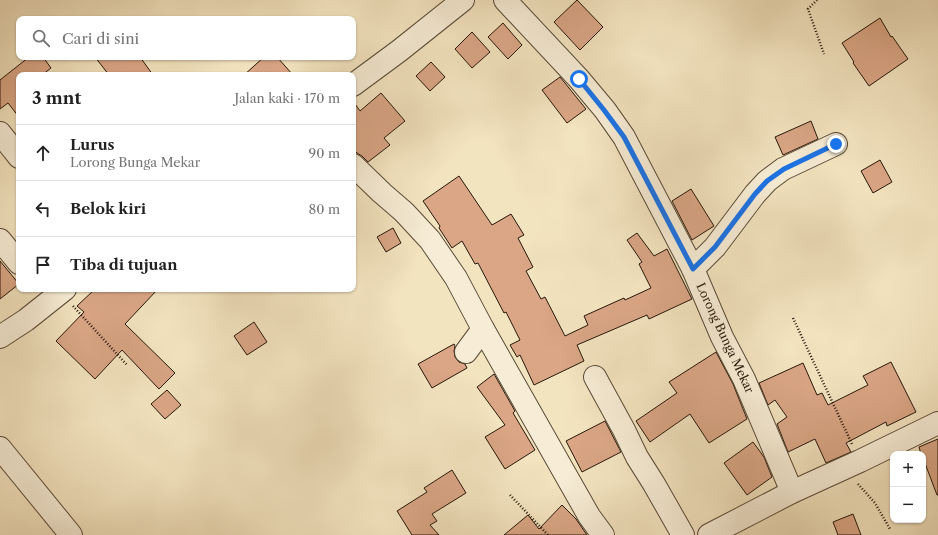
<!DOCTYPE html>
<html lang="id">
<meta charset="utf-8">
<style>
:root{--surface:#fff;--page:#f2f2f2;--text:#222;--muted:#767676;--line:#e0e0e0}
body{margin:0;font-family:"Libre Caslon Text",serif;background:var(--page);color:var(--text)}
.controls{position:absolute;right:12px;bottom:12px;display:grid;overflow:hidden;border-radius:8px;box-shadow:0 1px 3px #0004}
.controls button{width:36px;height:36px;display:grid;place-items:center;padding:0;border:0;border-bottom:1px solid var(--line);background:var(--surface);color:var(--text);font:20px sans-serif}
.stop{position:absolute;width:12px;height:12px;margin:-9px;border:3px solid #1a73e8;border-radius:50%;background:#fff}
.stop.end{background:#1a73e8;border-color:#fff;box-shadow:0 1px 4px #0008}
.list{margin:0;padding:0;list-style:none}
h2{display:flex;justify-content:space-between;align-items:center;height:52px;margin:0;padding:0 16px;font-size:17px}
h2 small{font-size:13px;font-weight:400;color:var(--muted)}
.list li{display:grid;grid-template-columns:26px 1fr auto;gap:12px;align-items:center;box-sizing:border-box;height:56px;padding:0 16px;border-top:1px solid var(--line)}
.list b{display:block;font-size:15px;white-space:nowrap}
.list p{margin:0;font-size:13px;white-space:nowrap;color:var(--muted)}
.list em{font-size:13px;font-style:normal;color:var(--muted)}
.icon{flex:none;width:22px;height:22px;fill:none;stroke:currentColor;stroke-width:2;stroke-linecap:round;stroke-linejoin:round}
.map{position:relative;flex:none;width:938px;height:535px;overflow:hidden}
.search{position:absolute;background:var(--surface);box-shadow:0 1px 3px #0004;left:16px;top:16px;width:340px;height:44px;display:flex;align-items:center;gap:10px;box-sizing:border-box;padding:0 14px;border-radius:8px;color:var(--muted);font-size:15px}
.panel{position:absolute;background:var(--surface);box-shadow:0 1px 3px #0004;left:16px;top:72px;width:340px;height:220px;border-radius:8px}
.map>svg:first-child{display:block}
.building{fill:#daa686;stroke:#261709}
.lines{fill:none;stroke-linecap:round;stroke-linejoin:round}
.minor-casing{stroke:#594a37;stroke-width:24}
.path{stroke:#261709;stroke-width:2.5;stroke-dasharray:1 2;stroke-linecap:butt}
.minor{stroke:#f7edd6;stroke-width:22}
.route{stroke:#1a73e8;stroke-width:5}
.labels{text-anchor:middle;stroke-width:3.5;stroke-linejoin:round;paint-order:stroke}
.street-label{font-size:12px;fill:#261709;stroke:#f7edd6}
</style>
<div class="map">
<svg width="938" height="535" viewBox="0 0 938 535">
<rect width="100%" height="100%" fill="#f3e4c0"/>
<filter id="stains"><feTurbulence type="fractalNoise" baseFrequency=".005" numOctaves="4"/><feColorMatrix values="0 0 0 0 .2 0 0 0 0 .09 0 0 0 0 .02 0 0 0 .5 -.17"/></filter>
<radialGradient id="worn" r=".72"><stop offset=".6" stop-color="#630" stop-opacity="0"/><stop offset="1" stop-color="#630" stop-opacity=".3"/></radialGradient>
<g class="building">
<path d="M577 0 603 27 580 50 554 22Z"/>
<path d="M880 18 891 37 892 36 908 59 869 86 853 63 854 62 842 43Z"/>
<path d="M503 23 522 45 508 59 488 37Z"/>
<path d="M472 32 490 52 472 68 455 49Z"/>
<path d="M29 57H43L51 68 42 75H19V117L8 103 0 109V80Z"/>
<path d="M95 57H140L153 75H109Z"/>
<path d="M264 57H277L293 75H244Z"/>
<path d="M431 62 445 77 430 91 416 76Z"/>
<path d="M560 77 586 109 567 123 542 90Z"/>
<path d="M381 93 405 121 384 138 390 145 368 162 362 156 357 153 353 149V101L360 111Z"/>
<path d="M811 121 818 139 783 155 775 137Z"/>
<path d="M880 160 892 182 873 193 861 171Z"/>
<path d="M459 176 492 225 511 214 524 235 518 238 533 267 526 271 541 299 545 297 565 336 588 325 584 316 624 298 625 300 651 288 639 264 642 262 627 240 637 233 654 256 667 249 692 299 649 319 647 315 577 345 584 361 534 385 520 355 517 357 510 345 520 340 506 312 504 313 478 263 475 264 462 241 452 248 439 228 440 226 423 201Z"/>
<path d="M691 189 714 226 692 240 672 201Z"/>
<path d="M393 228 401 243 386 252 377 237Z"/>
<path d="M0 261 19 284 0 299Z"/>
<path d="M95 289H158L125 324 175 373 159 389 122 350 95 379 56 341 84 312 77 306Z"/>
<path d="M254 322 267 342 247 355 234 336Z"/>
<path d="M454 344 455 346 454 351 455 357 459 362 465 364 467 368 432 388 418 364Z"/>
<path d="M716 352 733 384 747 419 709 443 690 414 650 442 636 421 677 393 669 382Z"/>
<path d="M891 362 916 412 887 426 886 422 846 443 851 452 826 463 815 439 788 452 777 424 787 417 775 400 768 405 759 383 803 363 817 395 822 393 828 405 868 385 863 376Z"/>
<path d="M494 374 515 411 513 413 535 450 505 469 485 437 505 425 477 387Z"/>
<path d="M167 390 181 405 165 419 151 404Z"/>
<path d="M605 421 621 452 582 472 566 441Z"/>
<path d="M938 439V495H937L923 458V454H921L919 447Z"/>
<path d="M753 442 764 457 772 477 747 495 724 463Z"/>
<path d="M452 470 466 493 432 514 437 521 430 525 439 535H412L397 511 427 492 424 488Z"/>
<path d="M562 505 576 519 587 535H504L528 515 539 529Z"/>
<path d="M853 514 861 535H838L833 522Z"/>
</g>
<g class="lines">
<g class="minor-casing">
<g id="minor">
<path d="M505 0 579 79 605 110 624 137 693 269 722 337 744 379 792 492"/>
<path d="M353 85 399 51 463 0"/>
<path d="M0 133 19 157"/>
<path d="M353 165 382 193 404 212 430 240 456 278 483 329 589 516 603 535"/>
<path d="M0 240 19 263"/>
<path d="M693 269 715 247 755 194 767 181 783 169 836 144"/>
<path d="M0 337 26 320 65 289"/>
<path d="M466 352 483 329"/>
<path d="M595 377 624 430 637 457 654 484 683 535"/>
<path d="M0 448 71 535"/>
<path d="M709 535 792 492 860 461 938 423"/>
</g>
</g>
<g class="path">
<path d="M817 0 808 9 824 54"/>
<path d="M73 306 127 365"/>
<path d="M793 318 852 444"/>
<path d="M858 484 875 503 890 529"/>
<path d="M510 495 548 535"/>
</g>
<use href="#minor" class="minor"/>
</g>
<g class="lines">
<path class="route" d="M579 79 604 110 624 137 693 269 715 247 755 194 767 181 784 169 836 144"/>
</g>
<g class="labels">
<g class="street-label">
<text transform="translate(725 338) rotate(65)" y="4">Lorong Bunga Mekar</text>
</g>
</g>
<rect width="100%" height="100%" filter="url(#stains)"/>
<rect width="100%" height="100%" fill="url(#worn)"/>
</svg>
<div class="controls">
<button>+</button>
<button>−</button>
</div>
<div class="stop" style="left:579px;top:79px"></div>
<div class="stop end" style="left:836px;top:144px"></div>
<div class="search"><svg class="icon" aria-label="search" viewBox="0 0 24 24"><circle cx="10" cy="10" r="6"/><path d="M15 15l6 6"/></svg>Cari di sini</div>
<section class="panel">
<h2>3 mnt<small>Jalan kaki · 170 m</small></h2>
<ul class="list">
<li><svg class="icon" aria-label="ahead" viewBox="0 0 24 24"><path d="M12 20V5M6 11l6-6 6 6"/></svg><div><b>Lurus</b><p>Lorong Bunga Mekar</p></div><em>90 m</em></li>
<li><svg class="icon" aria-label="left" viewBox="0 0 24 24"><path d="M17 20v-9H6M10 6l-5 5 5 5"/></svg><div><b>Belok kiri</b></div><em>80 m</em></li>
<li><svg class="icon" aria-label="arrive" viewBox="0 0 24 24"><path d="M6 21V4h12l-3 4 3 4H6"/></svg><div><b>Tiba di tujuan</b></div></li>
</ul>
</section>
</div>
